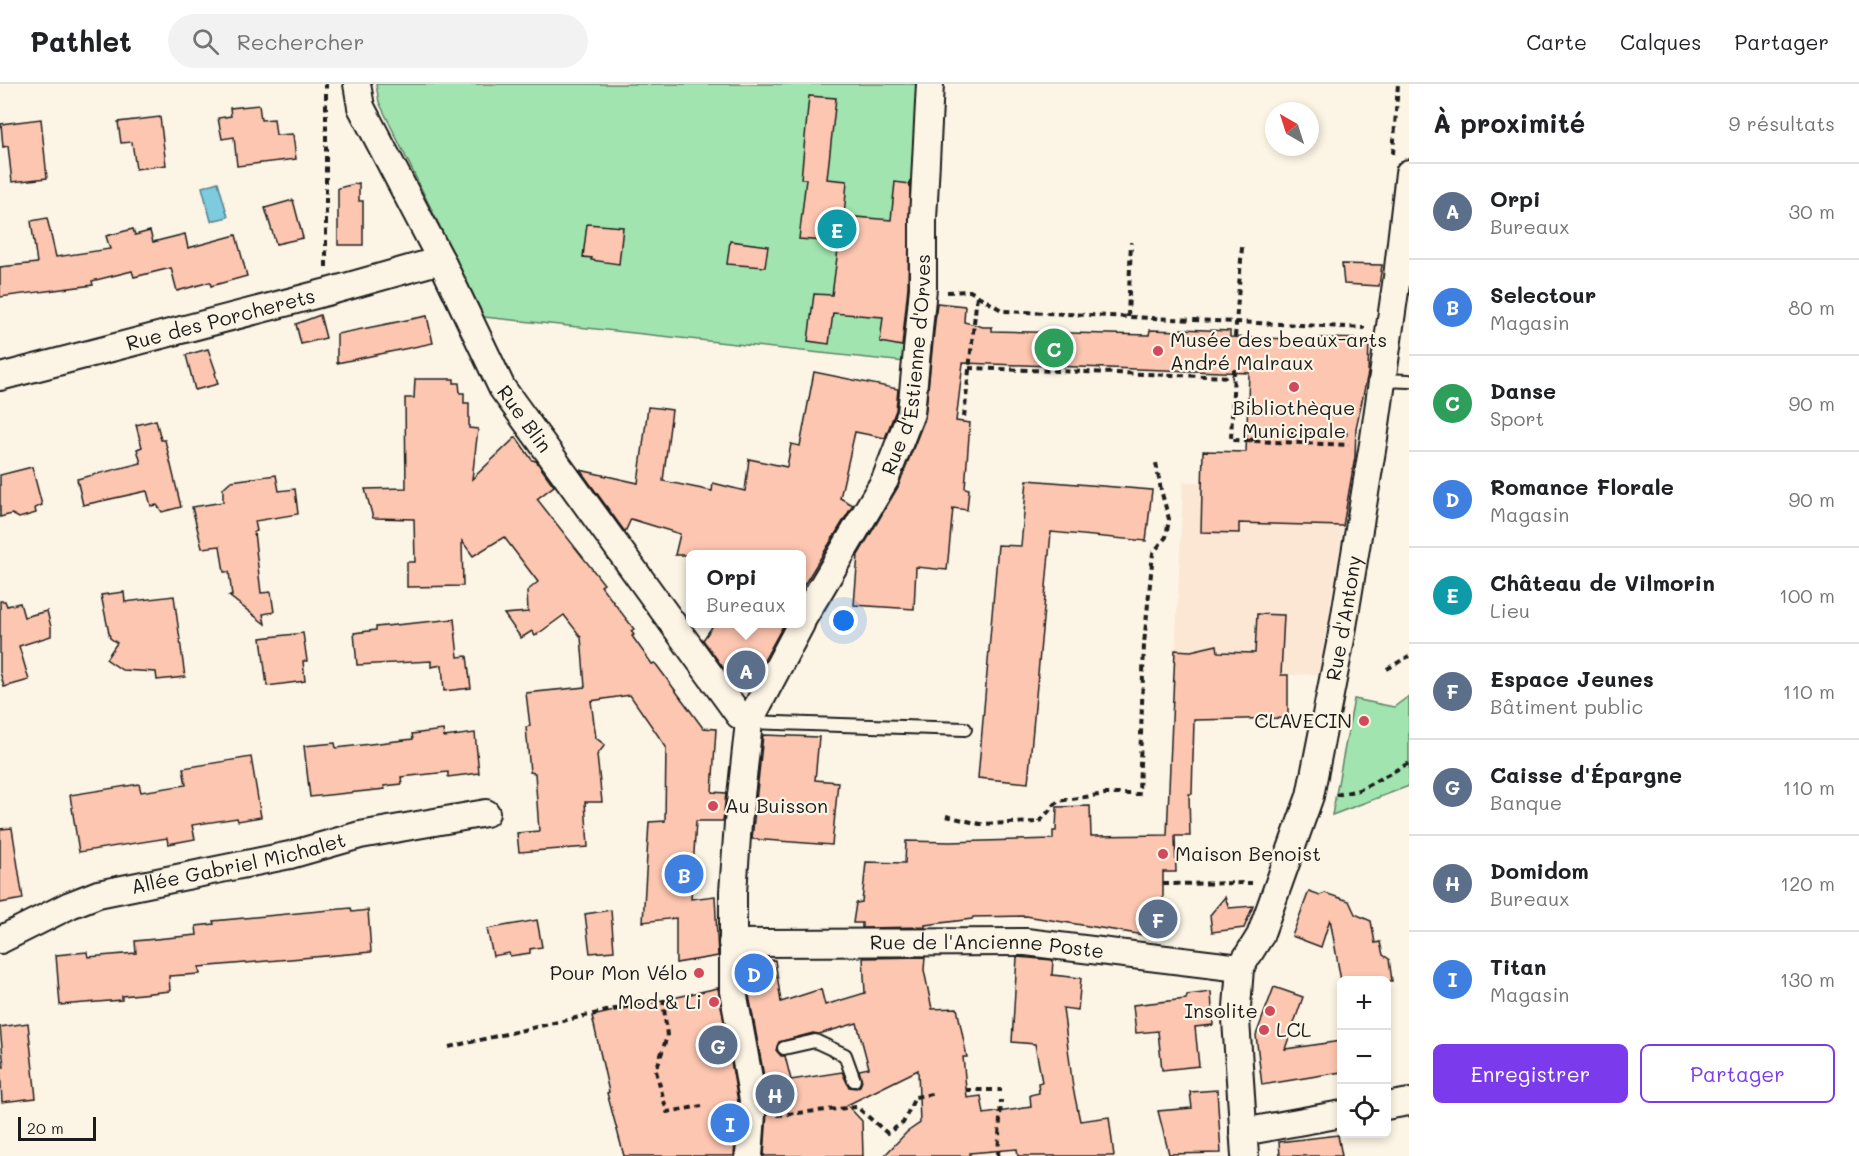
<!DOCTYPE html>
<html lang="fr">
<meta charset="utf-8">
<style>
:root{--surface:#fff;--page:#f2f2f2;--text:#202124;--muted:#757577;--line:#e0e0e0;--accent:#7c3aed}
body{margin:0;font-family:Mali,sans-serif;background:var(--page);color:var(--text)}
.controls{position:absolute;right:18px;bottom:18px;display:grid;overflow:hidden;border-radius:9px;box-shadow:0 3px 9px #0003}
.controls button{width:54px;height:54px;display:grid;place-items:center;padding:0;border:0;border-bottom:2px solid var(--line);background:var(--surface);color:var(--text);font:30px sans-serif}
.compass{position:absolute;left:1265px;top:18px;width:54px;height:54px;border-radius:50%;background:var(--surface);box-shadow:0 3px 9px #0003;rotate:321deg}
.scale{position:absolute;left:18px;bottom:15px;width:78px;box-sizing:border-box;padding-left:6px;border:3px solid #1c1c1c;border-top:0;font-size:16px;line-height:21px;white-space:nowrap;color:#1c1c1c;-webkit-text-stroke:4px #fcf5e5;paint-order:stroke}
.you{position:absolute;left:844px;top:537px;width:21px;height:21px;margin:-15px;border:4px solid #fff;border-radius:50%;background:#1a73e8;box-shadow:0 0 0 9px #1a73e833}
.badge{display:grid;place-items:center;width:39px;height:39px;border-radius:50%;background:var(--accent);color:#fff;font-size:20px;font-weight:700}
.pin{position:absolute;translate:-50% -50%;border:3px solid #fff;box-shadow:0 2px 6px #0006}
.popup{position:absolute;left:686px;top:466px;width:120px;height:78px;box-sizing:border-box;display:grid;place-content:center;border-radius:9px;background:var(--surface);filter:drop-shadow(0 2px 4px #0005);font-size:20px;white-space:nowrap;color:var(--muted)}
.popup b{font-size:22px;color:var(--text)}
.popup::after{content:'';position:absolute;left:50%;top:100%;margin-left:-12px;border:12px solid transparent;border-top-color:var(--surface)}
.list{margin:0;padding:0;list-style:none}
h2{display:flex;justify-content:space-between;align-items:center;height:78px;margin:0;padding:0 24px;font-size:26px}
h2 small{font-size:20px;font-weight:400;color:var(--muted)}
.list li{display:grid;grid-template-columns:39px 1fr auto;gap:18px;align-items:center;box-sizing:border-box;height:96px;padding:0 24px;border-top:2px solid var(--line)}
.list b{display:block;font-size:22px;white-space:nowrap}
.list p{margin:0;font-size:20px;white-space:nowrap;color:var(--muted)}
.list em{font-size:20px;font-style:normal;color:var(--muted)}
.actions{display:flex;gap:12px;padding:18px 24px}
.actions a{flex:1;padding:14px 0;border:2px solid var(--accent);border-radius:9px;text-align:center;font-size:21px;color:var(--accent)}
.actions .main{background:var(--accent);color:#fff}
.icon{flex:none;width:33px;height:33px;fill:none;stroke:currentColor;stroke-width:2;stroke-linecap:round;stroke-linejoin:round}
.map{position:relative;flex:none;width:1409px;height:1072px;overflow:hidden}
header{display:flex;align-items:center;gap:36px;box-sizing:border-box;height:84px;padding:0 30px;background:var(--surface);border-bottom:2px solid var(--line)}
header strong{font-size:28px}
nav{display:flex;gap:33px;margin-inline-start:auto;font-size:21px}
.search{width:420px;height:54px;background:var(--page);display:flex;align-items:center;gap:15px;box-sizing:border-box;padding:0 21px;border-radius:33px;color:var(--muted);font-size:22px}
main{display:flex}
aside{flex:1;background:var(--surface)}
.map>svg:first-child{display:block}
.built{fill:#fce7d5}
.green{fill:#a1e4af;stroke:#5e8066;stroke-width:1.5}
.water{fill:#7ecade;stroke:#578490;stroke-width:1.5}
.building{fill:#fdc6b0;stroke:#1c1c1c;stroke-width:1.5;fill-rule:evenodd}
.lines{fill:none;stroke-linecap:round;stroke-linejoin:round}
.lane-casing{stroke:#1c1c1c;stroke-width:16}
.street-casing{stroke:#1c1c1c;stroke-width:30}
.path{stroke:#1c1c1c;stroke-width:4;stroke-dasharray:6 4.5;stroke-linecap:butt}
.lane{stroke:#fcf5e5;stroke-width:12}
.street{stroke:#fcf5e5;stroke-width:26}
.poi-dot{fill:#d1495b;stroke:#fcf5e5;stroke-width:2}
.labels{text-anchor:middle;stroke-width:4.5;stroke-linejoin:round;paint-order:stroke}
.street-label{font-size:20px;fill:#1c1c1c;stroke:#fcf5e5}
.poi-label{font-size:20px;fill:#1c1c1c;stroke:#fcf5e5;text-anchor:start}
</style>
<header>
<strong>Pathlet</strong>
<div class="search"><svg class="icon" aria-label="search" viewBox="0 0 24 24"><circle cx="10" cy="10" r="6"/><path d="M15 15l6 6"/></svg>Rechercher</div>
<nav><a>Carte</a><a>Calques</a><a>Partager</a></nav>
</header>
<main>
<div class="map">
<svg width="1409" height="1072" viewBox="0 0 1409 1072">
<rect width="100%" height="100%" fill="#fcf5e5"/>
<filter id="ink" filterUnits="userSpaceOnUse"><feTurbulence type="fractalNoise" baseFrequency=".0167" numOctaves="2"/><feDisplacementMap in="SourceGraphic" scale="12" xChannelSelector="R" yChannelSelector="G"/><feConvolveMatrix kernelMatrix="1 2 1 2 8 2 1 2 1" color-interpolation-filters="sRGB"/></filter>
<g filter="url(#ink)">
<path class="built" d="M1183 398 1350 401 1319 590 1174 596Z"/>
<g class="green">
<path d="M376 0H918L905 278 484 233 379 18Z"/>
<path d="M1409 612V702L1332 731 1354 615 1394 623Z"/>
</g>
<path class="water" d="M218 98 228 133 211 137 202 103Z"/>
<g class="building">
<path d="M809 12 836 14 827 95 847 97 844 132 891 136 895 98 910 100 908 203 902 262 880 258 883 233 833 229 829 260 808 257 814 210 832 211 839 158 799 155 806 95H801Z"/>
<path d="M259 21 261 36 274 35 276 51 293 50 296 75 237 82 234 53 222 55 218 34 231 32 230 24Z"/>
<path d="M160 33 166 81 136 85 132 58 121 59 118 38Z"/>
<path d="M41 35 47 94 12 98 8 62 3 63 1 40Z"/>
<path d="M359 99V117H363V161H338V104Z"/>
<path d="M293 116 303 154 276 160 265 124Z"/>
<path d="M47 134 56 173 110 165 106 152 133 145 135 151 150 147 153 158 185 150 188 164 236 151 247 192 211 202 210 198 177 207 171 184 134 193 132 187 92 197 93 201 0 213V183L37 179 31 137Z"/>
<path d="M587 140 623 143 619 180 591 176 592 174 583 173Z"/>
<path d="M730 157 768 162 765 183 727 180Z"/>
<path d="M1342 180 1382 181 1379 202 1344 200Z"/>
<path d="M937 219 965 222 964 238 983 243H992V247L1149 251 1150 246 1181 247V245L1230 247V253L1320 256V254L1369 255 1368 289 1356 344 1355 373 1343 442 1239 439V449L1201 448 1203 367 1246 368 1249 289 963 279 956 337 970 339 965 404 969 405 967 426 953 424 947 486 916 483 914 525 854 521 858 471 898 403 925 334Z"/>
<path d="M320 231 326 254 301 260 296 240Z"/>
<path d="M427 232 433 259 337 279V250Z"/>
<path d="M208 265 216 288 215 289 218 300 195 306 186 271Z"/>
<path d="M814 288 898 305 896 326 885 354 855 348 840 414 853 421 801 506V471H675L680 450 631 435 625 448 580 386 638 399 648 323 658 324 672 326 663 397 712 407 713 399 745 407 749 375 787 383 791 360 800 362Z"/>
<path d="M415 295H454V299H459L460 309H464V319H469V344L478 345 472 395 516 353 532 376 536 377 554 402 537 415 604 500 601 502 634 545 631 547 634 551 632 552 652 580 655 579 703 644 716 645 712 708 726 709 723 737H696L691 815 715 812 718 872 676 879V834L643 838 649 738 665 737 666 663 630 611 591 617 596 654 605 661 597 671 602 718H585L588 763 519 768 517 749 539 747 535 689 530 688 526 643 530 642 526 609 585 603 581 553 564 531 535 552 532 547 521 554 504 530 528 528 527 507 538 498 504 453 473 472 462 457 463 502 407 503V478H415L414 435 373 434 365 405 406 404 405 314H414Z"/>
<path d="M156 336 161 356H165L181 423 162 428 157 421 151 422 147 407 83 421 77 395 141 379 137 365 142 363 136 341Z"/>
<path d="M32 383 42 421 35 424 36 429 19 434 12 430 0 433V391Z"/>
<path d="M276 391 279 407 295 405 298 430 255 437 257 447 254 448 261 509 271 508 274 528 263 530 265 540 229 512H232L229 488H224L220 462 202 464 192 423 223 418V404L231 397Z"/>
<path d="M1027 396 1152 406 1146 457 1051 448 1028 699 978 694 998 461 1021 462Z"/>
<path d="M124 508 125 518 174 512 185 593 157 596 156 588 122 586 106 575 117 559 110 554 101 511Z"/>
<path d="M0 517H5L7 522 20 519 24 533 47 527 51 543V552L19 562 29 596 4 603 0 588Z"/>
<path d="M1257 530 1284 531 1281 591H1288V634L1194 636 1192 710H1189L1190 752H1175L1176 788H1163V854L1026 832 973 833 972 835 925 841V843L862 844V839H853L856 819 862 818 866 778 905 779 906 757 950 758 1053 755V747H1056L1057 723 1090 722 1091 752 1167 751 1175 566 1191 567 1217 561 1218 568 1255 569Z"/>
<path d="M454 535 458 573 467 572 471 604 444 607 442 581 431 583V577L357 581 354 549 376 546V543Z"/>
<path d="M714 540H784L749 604 732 596 703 556Z"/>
<path d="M303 549 307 577H303L305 597 267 602 261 554Z"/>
<path d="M443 646 444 653 475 649 479 689 448 693V688L401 693 402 700 384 702 385 705 310 713 304 662 335 659 336 664 413 655 412 650Z"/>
<path d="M763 651 819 653 815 696 838 698 832 761 752 755Z"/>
<path d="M251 673 261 733 238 737 237 734 192 741 195 755 168 760 167 754 79 768 70 711 139 700 141 708 186 701 183 684Z"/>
<path d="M12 744 23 815 0 819V745Z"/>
<path d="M1309 807 1320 811 1325 809 1349 817 1355 830 1371 837 1375 859 1380 858 1383 871 1389 875 1392 897H1341L1330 835 1321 863 1292 852Z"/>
<path d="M1225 813 1229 824 1253 822 1244 844 1212 848 1210 831Z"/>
<path d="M351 824 352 828 368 826 371 868 199 883 200 890 169 892 170 907 122 912V916L60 921 56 871 87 868 88 873 136 869 135 857 197 851 196 842 214 840 213 837Z"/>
<path d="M611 826 614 867 590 869 585 830Z"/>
<path d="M537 836 542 863 530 865V869L510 872 509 869 493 872 487 845Z"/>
<path d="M925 873 924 886 932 925 957 924 967 973H963L967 1014 981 1012 984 1030 1031 1023 1030 1011 1039 1009 1038 999 1042 998 1035 960 1012 958 1017 873 1053 876 1052 891 1081 894 1078 926 1063 924 1073 1004 1080 1037 1109 1033 1114 1072H1018L1017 1065 970 1069V1072H884L907 1048 920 1039 918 986 847 1021 862 1037 863 1072H764L768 1014 748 906V877L775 876 781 918 821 905 825 921 865 909 863 874ZM857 939 869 984 859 986 862 997 860 1002 856 1004 849 1003 842 988 791 996 785 972H781L776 966 779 958 813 949 819 950Z"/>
<path d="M1274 903 1303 913 1285 965 1341 957V988L1262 1001 1256 951Z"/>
<path d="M718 904 738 1017 734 1072H624L607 1009 609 1008 592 932Z"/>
<path d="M1211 908 1213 941 1195 943 1199 982 1162 986 1158 947 1136 949 1133 921 1186 915 1187 911Z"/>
<path d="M28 939 36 1014 2 1018 0 983H4L0 943Z"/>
<path d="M1217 1006 1221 1069 1169 1070 1158 1027 1192 1024 1190 1008Z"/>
<path d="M1338 1051 1342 1072H1280L1279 1058Z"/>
</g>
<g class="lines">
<g class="lane-casing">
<g id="lane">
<path d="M1383 296 1409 297"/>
<path d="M749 638 965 645"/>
<path d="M784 964 815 957 845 971 854 996"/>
</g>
</g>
<g class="street-casing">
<g id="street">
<path id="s1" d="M357 0 361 23 441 176 502 304 739 631 749 638"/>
<path id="s2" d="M0 293 331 207 441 176"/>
<path id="s3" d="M801 538 885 396 911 329 923 204V135L930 0"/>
<path id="s4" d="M0 856 70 821 98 810 290 771 360 751 486 729"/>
<path id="s5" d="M732 859 1026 858 1240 884"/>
<path d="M1386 1022 1409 1018"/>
<path d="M1243 1048 1342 1030"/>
<path d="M749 1072 753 1016 733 907V808L738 739 749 638 801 540"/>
<path id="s6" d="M1245 1072 1236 936 1240 884 1260 852 1310 712 1341 555 1374 354 1397 193 1409 89"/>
</g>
</g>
<g class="path">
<path d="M1393 70 1398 0"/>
<path d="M326 183V0"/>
<path d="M947 208 970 207 1003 227 1365 244"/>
<path d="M1128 233 1131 158"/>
<path d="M1235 253 1242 163"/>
<path d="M969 284 1233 293"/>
<path d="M1234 285 1231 356 1349 361"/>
<path d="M964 333 977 211"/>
<path d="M1250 357 1262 348 1350 350"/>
<path d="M1387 585 1409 572"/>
<path d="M1336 711 1359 706 1409 679"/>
<path d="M946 732 980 740 1039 738 1058 717 1105 710H1139L1144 560 1153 469 1166 453 1169 435 1161 406 1156 379"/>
<path d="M1163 800 1252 799"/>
<path d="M449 963 663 914 667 952 656 987 667 1028 702 1022"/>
<path d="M966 1006H1002"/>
<path d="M777 1031 857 1023 887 1049 903 1039 915 1013 932 1010"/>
<path d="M998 1072 1001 1016"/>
</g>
<use href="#lane" class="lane"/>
<use href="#street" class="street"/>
</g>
</g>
<g class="poi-dot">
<circle cx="1158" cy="267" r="6"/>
<circle cx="1294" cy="303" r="6"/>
<circle cx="1364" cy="637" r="6"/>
<circle cx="713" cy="722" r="6"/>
<circle cx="1163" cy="770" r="6"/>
<circle cx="699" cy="889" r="6"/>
<circle cx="714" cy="918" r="6"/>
<circle cx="1270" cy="927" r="6"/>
<circle cx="1264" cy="946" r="6"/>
</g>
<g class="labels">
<g class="street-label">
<text dy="7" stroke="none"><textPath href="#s2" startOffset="228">Rue des Porcherets</textPath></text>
<text dy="7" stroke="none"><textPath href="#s3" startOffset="284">Rue d'Estienne d'Orves</textPath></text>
<text dy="7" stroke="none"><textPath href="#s1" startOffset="376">Rue Blin</textPath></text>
<text dy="7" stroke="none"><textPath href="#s6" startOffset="556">Rue d'Antony</textPath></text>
<text dy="7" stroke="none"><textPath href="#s4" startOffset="252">Allée Gabriel Michalet</textPath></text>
<text dy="7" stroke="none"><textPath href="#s5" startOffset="255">Rue de l'Ancienne Poste</textPath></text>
</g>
<g class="poi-label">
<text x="1170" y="263">Musée des beaux-arts<tspan x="1170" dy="23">André Malraux</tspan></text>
<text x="1294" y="331" text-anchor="middle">Bibliothèque<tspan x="1294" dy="23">Municipale</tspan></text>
<text x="1352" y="644" text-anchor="end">CLAVECIN</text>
<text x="725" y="729">Au Buisson</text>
<text x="1175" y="777">Maison Benoist</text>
<text x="687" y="896" text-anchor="end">Pour Mon Vélo</text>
<text x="702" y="925" text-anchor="end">Mod &amp; Li</text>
<text x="1258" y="934" text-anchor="end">Insolite</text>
<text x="1276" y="953">LCL</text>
</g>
</g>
</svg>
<div class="controls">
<button>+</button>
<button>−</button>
<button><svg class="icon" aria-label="locate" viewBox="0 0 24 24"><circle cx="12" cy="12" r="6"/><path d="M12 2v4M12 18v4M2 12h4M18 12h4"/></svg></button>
</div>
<svg class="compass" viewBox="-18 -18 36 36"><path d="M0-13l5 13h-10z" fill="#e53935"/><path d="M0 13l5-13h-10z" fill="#757577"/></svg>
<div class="scale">20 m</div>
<div class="you"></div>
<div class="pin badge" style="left:746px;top:586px;background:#5c6f8a">A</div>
<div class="popup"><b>Orpi</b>Bureaux</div>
<div class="pin badge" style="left:684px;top:790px;background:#3f7fe0">B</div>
<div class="pin badge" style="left:1054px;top:264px;background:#2e9e5b">C</div>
<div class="pin badge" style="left:754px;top:889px;background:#3f7fe0">D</div>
<div class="pin badge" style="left:837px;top:145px;background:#0f9aa8">E</div>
<div class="pin badge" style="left:1158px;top:835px;background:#5c6f8a">F</div>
<div class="pin badge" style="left:718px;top:961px;background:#5c6f8a">G</div>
<div class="pin badge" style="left:775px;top:1010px;background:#5c6f8a">H</div>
<div class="pin badge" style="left:730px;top:1039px;background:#3f7fe0">I</div>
</div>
<aside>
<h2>À proximité<small>9 résultats</small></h2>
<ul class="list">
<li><span class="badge" style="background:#5c6f8a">A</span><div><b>Orpi</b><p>Bureaux</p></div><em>30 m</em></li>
<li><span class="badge" style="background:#3f7fe0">B</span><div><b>Selectour</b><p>Magasin</p></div><em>80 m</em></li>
<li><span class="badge" style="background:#2e9e5b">C</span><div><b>Danse</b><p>Sport</p></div><em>90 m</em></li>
<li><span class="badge" style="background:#3f7fe0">D</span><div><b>Romance Florale</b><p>Magasin</p></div><em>90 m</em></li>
<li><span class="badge" style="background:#0f9aa8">E</span><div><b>Château de Vilmorin</b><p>Lieu</p></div><em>100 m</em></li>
<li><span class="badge" style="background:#5c6f8a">F</span><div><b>Espace Jeunes</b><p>Bâtiment public</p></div><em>110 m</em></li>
<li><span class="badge" style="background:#5c6f8a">G</span><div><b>Caisse d'Épargne</b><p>Banque</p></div><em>110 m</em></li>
<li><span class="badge" style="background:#5c6f8a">H</span><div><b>Domidom</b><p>Bureaux</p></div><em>120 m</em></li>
<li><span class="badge" style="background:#3f7fe0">I</span><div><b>Titan</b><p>Magasin</p></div><em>130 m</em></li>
</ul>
<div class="actions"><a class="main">Enregistrer</a><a>Partager</a></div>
</aside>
</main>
